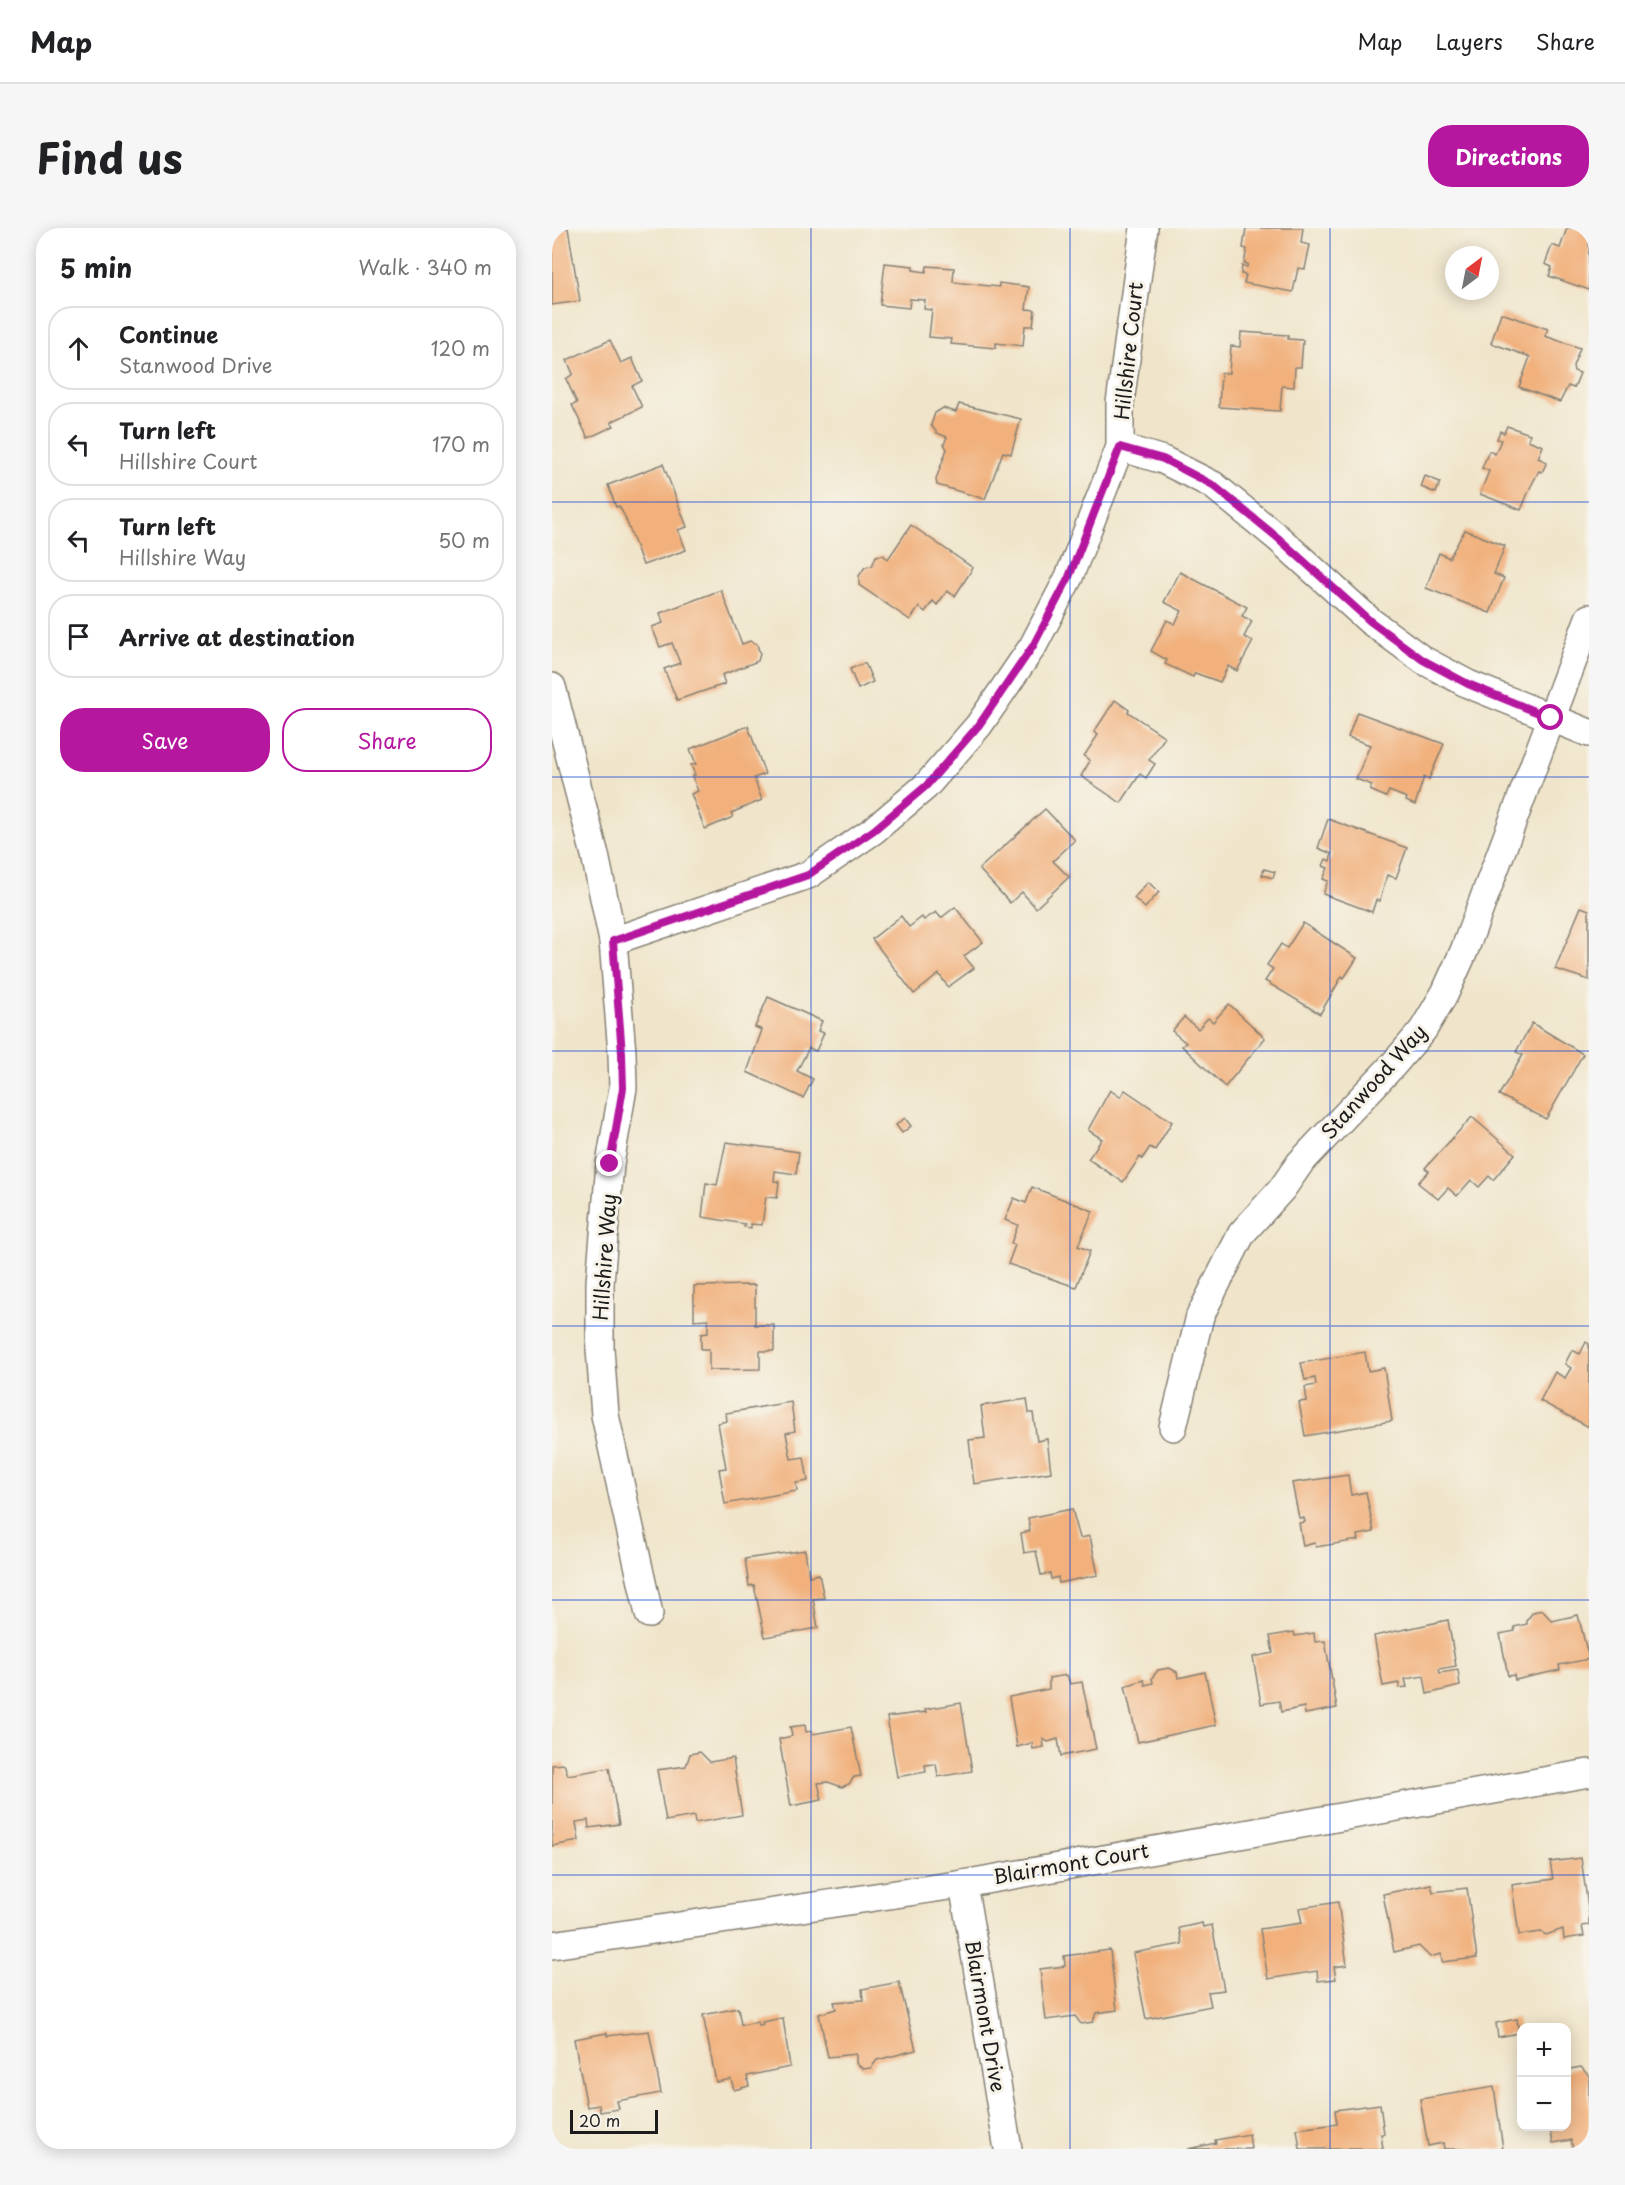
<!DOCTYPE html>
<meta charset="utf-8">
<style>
:root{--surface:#fff;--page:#f6f6f6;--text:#202124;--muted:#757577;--line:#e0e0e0;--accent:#b5179e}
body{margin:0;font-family:"Playpen Sans",sans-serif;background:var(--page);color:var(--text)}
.controls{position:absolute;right:18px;bottom:18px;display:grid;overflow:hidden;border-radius:12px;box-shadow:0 3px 15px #0003}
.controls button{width:54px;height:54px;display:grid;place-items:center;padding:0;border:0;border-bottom:2px solid var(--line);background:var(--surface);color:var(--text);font:30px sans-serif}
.compass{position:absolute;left:893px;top:18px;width:54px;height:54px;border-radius:50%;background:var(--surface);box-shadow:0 3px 15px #0003;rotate:32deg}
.scale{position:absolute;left:18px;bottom:15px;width:88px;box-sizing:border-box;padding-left:6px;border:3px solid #1c1c1c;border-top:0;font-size:16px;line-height:21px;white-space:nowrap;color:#1c1c1c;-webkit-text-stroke:4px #f7f3e8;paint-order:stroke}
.stop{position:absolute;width:18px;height:18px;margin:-14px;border:4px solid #b5179e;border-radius:50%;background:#fff}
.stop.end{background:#b5179e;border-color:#fff;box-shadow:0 2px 6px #0008}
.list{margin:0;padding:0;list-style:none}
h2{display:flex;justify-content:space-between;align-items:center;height:78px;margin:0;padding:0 24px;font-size:26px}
h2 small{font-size:20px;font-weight:400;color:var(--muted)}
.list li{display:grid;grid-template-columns:39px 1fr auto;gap:18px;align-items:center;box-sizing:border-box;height:84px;margin:0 12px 12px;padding:0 12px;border:2px solid var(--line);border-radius:24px}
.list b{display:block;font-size:22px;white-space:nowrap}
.list p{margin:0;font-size:20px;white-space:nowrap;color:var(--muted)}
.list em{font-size:20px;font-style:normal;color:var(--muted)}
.actions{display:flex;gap:12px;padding:18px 24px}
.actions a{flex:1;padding:14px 0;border:2px solid var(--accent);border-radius:24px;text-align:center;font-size:21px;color:var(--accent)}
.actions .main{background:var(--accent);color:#fff}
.icon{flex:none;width:33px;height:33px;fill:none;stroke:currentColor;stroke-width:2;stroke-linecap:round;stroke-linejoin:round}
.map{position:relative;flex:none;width:1037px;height:1921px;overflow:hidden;border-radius:24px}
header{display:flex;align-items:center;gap:36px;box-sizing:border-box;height:84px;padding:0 30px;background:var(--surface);border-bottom:2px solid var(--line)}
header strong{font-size:28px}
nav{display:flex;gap:33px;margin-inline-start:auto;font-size:21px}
.intro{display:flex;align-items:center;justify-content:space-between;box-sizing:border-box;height:144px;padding:0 36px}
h1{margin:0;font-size:42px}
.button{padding:15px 27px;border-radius:24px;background:var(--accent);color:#fff;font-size:21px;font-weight:700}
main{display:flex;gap:36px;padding:0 36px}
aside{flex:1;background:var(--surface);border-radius:24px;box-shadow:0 3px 15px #0003}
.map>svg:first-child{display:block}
.building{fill:#f1b07c}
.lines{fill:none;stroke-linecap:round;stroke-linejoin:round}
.minor-casing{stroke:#868074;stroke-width:30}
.minor{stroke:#fff;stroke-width:27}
.route{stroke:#b5179e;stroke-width:8}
.grid{fill:none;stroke:#1d4ed8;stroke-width:1.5;stroke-opacity:0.55}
.labels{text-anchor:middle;stroke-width:6;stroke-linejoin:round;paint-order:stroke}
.street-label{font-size:20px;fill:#1c1c1c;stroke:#f7f3e8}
</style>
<header>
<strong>Map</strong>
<nav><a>Map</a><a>Layers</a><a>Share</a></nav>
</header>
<div class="intro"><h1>Find us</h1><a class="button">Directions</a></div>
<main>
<aside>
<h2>5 min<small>Walk · 340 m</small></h2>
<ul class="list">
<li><svg class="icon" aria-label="ahead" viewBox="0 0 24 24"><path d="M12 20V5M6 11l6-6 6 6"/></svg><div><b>Continue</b><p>Stanwood Drive</p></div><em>120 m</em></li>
<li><svg class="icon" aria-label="left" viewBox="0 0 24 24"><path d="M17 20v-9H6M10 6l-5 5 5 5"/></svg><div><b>Turn left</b><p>Hillshire Court</p></div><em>170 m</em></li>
<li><svg class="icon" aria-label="left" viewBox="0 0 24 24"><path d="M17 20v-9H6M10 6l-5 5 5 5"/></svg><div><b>Turn left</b><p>Hillshire Way</p></div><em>50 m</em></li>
<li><svg class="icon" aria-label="arrive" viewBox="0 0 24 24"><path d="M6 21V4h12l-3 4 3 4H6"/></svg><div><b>Arrive at destination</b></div></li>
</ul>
<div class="actions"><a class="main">Save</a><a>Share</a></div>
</aside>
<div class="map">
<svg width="1037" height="1921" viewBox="0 0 1037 1921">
<rect width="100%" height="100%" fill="#f7f3e8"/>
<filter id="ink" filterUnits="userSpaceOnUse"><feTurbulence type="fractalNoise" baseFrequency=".0167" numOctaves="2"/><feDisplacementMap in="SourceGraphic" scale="12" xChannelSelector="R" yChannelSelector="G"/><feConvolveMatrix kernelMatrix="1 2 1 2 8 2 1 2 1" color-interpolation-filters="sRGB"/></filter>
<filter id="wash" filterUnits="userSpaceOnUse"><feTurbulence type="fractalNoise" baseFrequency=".008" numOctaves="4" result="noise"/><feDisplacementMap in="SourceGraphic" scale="24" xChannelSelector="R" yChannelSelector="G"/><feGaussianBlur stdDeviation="1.35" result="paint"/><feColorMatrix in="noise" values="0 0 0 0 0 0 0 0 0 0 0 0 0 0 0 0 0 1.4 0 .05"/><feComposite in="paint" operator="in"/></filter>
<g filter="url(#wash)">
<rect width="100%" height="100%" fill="#f0e5cb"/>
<g id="blocks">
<g class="building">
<path d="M16 0 28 73 0 77V2Z"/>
<path d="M694 0H751L749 15 758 17 753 41 746 40 741 64 692 55 694 47 689 46 690 38 695 39 696 36 692 35 695 21 691 20Z"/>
<path d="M1015 0H1037V62L997 48 1000 39 993 36 1000 17 1008 20Z"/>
<path d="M333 35 361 38V42L374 44 375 38 402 40 401 54 447 59V55L477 59 474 81 483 82 481 98H473L471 118 444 115V120L399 116 400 111 377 109 380 82 372 81 373 72 358 71 357 80 328 77Z"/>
<path d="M949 85 996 101 993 108 1028 120 1021 138 1022 143 1028 145 1022 160 1016 158 1008 174 967 159 978 129 939 115Z"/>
<path d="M689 104 736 107V111L751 112 749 139H743L742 159 730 158 728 183 667 179 669 145H677L679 118 688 119Z"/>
<path d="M58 112 69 135 80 130 90 153 80 158 90 179 59 194 62 198 36 210 20 177 25 175 14 151 21 146 15 132Z"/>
<path d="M407 176 469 191 459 226 451 224 433 271 385 257 384 251 395 221 392 216 395 209 385 205 379 197 383 185 391 180 404 184Z"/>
<path d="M955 198 978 206 976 212 991 218 986 230 995 234 990 244 987 243 979 258 969 282 928 266 937 243 930 240 937 223 943 226 949 212 945 211 948 203 952 205Z"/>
<path d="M111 236 135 299 126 302 134 322 91 337 73 289 67 278 64 279 56 257Z"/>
<path d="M873 248 888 254 884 265 869 259Z"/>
<path d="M359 297 421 340 403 368 395 363 385 377 381 373 373 384 367 379 358 392 307 357V348L313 339 320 338 324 328 331 327 336 331Z"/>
<path d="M913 302 953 318 942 346 952 350 938 385 874 360 887 325 897 330Z"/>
<path d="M628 344 695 379 690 388 700 393 692 409 701 413 685 443 676 438 668 454 643 445 641 449 613 436 615 432 599 423 615 392 623 396 630 383 612 374Z"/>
<path d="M169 362 190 416 198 413 205 416 208 426 206 433 170 447 173 456 125 472 112 441 128 435 120 415 108 419 100 399 111 395 108 385Z"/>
<path d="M313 435 321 454 306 461 298 441Z"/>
<path d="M563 472 577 482 576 484 613 509 597 532 603 536 594 550 588 546 569 575 529 548 538 533 532 528 546 507 542 504Z"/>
<path d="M805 484 892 516 877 551 872 549 863 577 854 573 855 570 837 563 834 569 818 562 820 557 804 551 818 517 796 509Z"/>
<path d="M196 498 213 546 202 550 210 572 179 585 181 589 153 601 139 566 146 563 140 548 143 547 139 537 144 536 138 521Z"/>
<path d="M493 581 523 612 501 633 517 649 484 680 470 664 458 675 427 641Z"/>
<path d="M776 591 855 620 844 650 835 647 828 673 824 672 820 684 771 666 776 653 771 651 776 640 771 638 774 631 778 633 780 626 766 620Z"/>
<path d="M712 641 723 644 721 650 710 647Z"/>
<path d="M596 654 607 664 593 680 582 670Z"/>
<path d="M403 679 431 714 412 728 422 740 396 759 387 746 362 766 320 711 349 688 357 699 370 689 372 692 384 684 389 690Z"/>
<path d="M1029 679 1037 682V752L1003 741Z"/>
<path d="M751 695 805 730 792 750 790 748 768 786 713 753 721 741 715 737 729 716 735 720Z"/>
<path d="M216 769 270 793 266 803 272 805 264 823 257 820 245 843 261 851 251 870 195 844 210 802 203 799Z"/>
<path d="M677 776 713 810 673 859 630 818 634 815 620 803 632 789 646 801 656 790 661 794Z"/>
<path d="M980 795 1031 826 994 891 947 867 971 827 964 824Z"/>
<path d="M558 862 568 869 573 862 620 894 603 922 598 919 590 931 588 929 571 954 536 931 550 911 536 902Z"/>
<path d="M920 889 963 926 941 952 937 948 927 959 919 952 905 968 896 960 886 971 866 955 877 943 873 940Z"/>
<path d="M353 890 359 898 350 905 344 897Z"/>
<path d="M174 914 247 924 244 946 223 943 222 953 227 954 225 970 214 969 210 997 199 996V1000L192 999 193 996 150 989 154 955 165 957Z"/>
<path d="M480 959 541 983 526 1018 538 1023 524 1059 456 1036 463 1017 459 1015 466 997 453 992 462 970 474 975Z"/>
<path d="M203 1057V1097H222V1123H208V1141L157 1142V1121H149V1106L156 1105V1091L142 1092V1058Z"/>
<path d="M1034 1114 1037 1116V1199L988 1173 1003 1144 1013 1150 1019 1140 1013 1136 1020 1122 1028 1126Z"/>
<path d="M813 1124 816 1143 832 1140 840 1193 753 1208 747 1174 755 1173 753 1159 764 1157 763 1150 753 1152 749 1135Z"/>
<path d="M475 1171 477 1185H481L485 1213 495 1211 499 1244 422 1256 417 1212 433 1210 429 1178Z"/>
<path d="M239 1174 243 1203 234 1205 239 1231 252 1229 256 1253 244 1255 245 1263 173 1276 167 1241 174 1240 166 1195 175 1193 174 1185Z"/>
<path d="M796 1247 799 1267 814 1264 822 1304 806 1307 807 1312 764 1319 763 1315 751 1318 747 1295 753 1294 752 1290H747L740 1255Z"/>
<path d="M520 1281 528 1310 538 1308 546 1347 507 1355 506 1349 499 1351 498 1345 489 1347 484 1323 472 1325 469 1305 478 1303 476 1290Z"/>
<path d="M253 1322 257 1348 267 1346 272 1370 261 1371 266 1400 213 1409 202 1357 197 1358 193 1331Z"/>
<path d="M990 1382 1000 1393 1026 1387 1037 1431 1007 1437 1008 1442 963 1452 962 1447 956 1448 948 1406 963 1403 962 1399 975 1396V1392L981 1384Z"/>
<path d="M896 1392 904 1438 887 1441 888 1445 906 1442 908 1458 875 1466 872 1448 853 1451 855 1459 847 1460V1455L831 1458 822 1408Z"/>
<path d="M742 1404 743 1408 762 1405 763 1414 773 1413 785 1480 753 1486 752 1479 729 1484 727 1473 709 1476 701 1429 721 1425 718 1408Z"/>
<path d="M617 1440 625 1444 626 1450 653 1444 664 1497 586 1514 573 1458 592 1452 593 1457 601 1455 600 1450 606 1442Z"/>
<path d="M515 1447 518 1456 530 1454 544 1521 509 1528 506 1511 496 1514 491 1511 492 1519 481 1521 480 1515 465 1519 457 1469 497 1461V1450Z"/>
<path d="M409 1475 420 1543 386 1549 384 1536 373 1537 374 1544 345 1549 335 1489 374 1484 373 1481Z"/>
<path d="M253 1497 254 1504 260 1503 261 1506 299 1499 309 1548 302 1549 297 1556 290 1559 276 1554 266 1555 270 1572 239 1578 227 1511 240 1508 238 1499Z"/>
<path d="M148 1524 158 1534 181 1530 190 1587 143 1595 142 1588 114 1593 105 1542 134 1538 138 1526Z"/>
<path d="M12 1536 16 1547 57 1540 67 1596 37 1600 36 1592 24 1594 27 1613 0 1618V1537Z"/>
<path d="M1029 1630 1037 1686V1697L1030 1698 1032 1708 1012 1711 1011 1701 994 1707 989 1704 967 1707 960 1657 1001 1651 998 1634Z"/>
<path d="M879 1656 881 1664 915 1660 925 1730 890 1734 889 1726 878 1729 867 1718 842 1724 831 1666Z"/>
<path d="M786 1674 795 1737 782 1739 784 1751 766 1753 765 1743 716 1751 708 1701 750 1695 747 1680Z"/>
<path d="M650 1695 651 1699 660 1697 672 1762 656 1764 659 1778 594 1791 581 1725 630 1716 627 1700Z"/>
<path d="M558 1722 565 1782 544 1785 541 1794 529 1796 523 1788 494 1792 488 1741 513 1738 512 1728Z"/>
<path d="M347 1754 364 1822 325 1832 319 1840 311 1841 304 1835V1826L276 1829 267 1786 284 1781 282 1774 311 1772 310 1761Z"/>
<path d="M186 1780 189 1797 205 1794 206 1797H211L210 1794 231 1790 238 1839 195 1848 197 1858 182 1862 179 1851 164 1854 151 1787Z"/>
<path d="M965 1791 967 1805 946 1809 944 1795Z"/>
<path d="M97 1803 109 1865 65 1873 67 1881 48 1884 47 1877 35 1879 22 1811 55 1805V1808Z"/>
<path d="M1029 1839 1037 1848V1918L1021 1921 1019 1912 1001 1915 998 1898H1014V1846L1018 1841Z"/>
<path d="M942 1859 951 1921H892L891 1915 876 1918 868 1871Z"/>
<path d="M828 1876 832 1906H829L831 1921H748L745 1901 785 1896 783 1882Z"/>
<path d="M697 1906 699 1921H636L664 1915 663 1912Z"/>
</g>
</g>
</g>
<g filter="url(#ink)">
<use href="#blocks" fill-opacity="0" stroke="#868074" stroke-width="1.5"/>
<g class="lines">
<g class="minor-casing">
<g id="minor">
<path d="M568 219 611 232 661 257 726 310 818 393 871 432 916 456 1037 505"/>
<path d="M0 459 43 627 61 713 70 825 71 860 58 936 48 1054V1121L53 1187 97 1386"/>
<path d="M61 713 256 647 322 602 374 558 427 497 481 418 517 349 568 219V175L592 0"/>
<path d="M621 1199 648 1088 690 1005 730 961 748 935 841 837 871 802 893 765 912 723 1037 390"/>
<path d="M411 1656 456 1921"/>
<path d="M0 1717 411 1656 1037 1545"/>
</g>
</g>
<use href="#minor" class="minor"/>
</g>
</g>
<g class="lines" filter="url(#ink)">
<path class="route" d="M58 936 71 860 70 825 61 713 256 647 322 602 374 558 427 497 481 418 517 349 568 219 611 231 661 257 726 310 818 393 871 432 916 456 999 490"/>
</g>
<path class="grid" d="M259 0V1921M518 0V1921M778 0V1921M0 274H1037M0 549H1037M0 823H1037M0 1098H1037M0 1372H1037M0 1647H1037"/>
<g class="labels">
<g class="street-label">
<text transform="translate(577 123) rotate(-84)" y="7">Hillshire Court</text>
<text transform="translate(822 854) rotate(-48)" y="7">Stanwood Way</text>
<text transform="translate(53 1029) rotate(-86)" y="7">Hillshire Way</text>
<text transform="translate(519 1636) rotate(-10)" y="7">Blairmont Court</text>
<text transform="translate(433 1788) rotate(80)" y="7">Blairmont Drive</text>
</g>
</g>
</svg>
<div class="controls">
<button>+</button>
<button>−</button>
</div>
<svg class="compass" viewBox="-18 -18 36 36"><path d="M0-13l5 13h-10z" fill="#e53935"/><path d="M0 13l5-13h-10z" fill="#757577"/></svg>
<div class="scale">20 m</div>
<div class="stop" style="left:999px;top:490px"></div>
<div class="stop end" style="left:58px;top:936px"></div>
</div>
</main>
